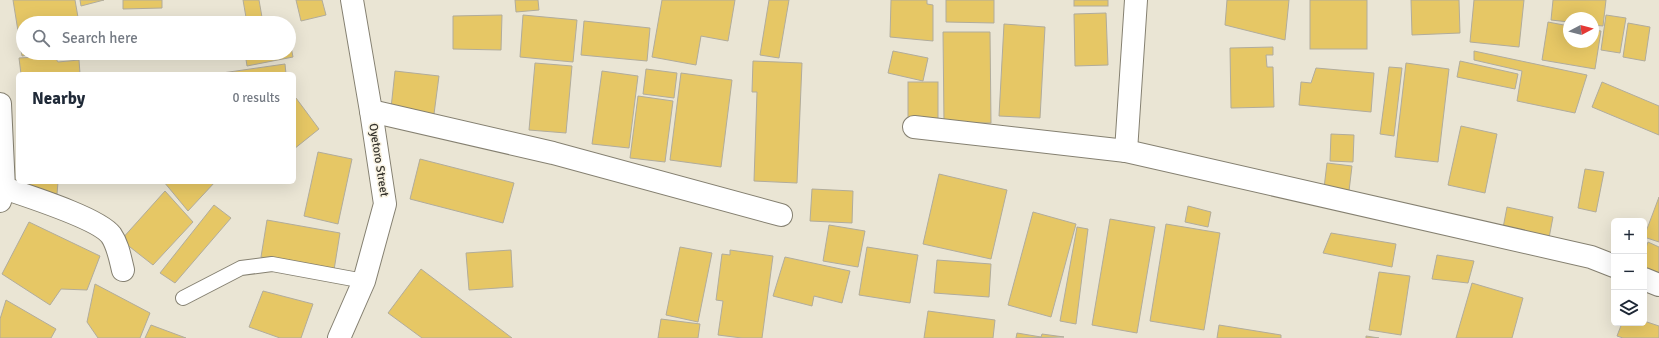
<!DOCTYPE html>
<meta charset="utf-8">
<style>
:root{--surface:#fff;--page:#f2f2f3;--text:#1f2937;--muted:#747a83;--line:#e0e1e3}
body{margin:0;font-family:Signika,sans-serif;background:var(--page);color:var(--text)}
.controls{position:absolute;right:12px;bottom:12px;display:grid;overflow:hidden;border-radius:6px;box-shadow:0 4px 16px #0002}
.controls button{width:36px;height:36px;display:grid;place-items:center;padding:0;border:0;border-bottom:1px solid var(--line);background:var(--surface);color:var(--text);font:20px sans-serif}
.compass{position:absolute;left:1563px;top:12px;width:36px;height:36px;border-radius:50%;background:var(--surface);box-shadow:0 4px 16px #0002;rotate:83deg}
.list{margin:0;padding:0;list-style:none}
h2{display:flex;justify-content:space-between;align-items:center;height:52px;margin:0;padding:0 16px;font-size:17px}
h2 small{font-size:13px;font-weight:400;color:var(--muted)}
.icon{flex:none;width:22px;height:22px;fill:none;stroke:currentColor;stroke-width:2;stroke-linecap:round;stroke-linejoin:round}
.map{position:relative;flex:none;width:1659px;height:338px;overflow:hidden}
.search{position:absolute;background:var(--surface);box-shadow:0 4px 16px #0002;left:16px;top:16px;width:280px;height:44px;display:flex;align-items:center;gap:10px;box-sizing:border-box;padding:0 14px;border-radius:22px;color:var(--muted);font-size:15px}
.panel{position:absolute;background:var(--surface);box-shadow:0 4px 16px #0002;left:16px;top:72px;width:280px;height:112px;border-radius:6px}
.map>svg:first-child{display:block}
.building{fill:#e6c765;stroke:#b1ac9c}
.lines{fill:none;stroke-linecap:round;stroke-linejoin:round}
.lane-casing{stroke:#858071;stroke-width:16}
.street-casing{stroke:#858071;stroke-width:24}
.lane{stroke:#fff;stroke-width:14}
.street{stroke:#fff;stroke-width:22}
.labels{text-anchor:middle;stroke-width:3;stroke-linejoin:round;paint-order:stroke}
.street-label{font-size:12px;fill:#32302a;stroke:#f8f2e1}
</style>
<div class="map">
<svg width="1659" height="338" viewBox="0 0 1659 338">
<rect width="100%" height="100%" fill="#eae5d4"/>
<g class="building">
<path d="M13 0H75L79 23H23V53H41L22 56Z"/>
<path d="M80 0H104L81 6Z"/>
<path d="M123 0H162V8L123 9Z"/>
<path d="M243 0H259L263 23H247Z"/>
<path d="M296 0H322L326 15 301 21Z"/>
<path d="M515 0H538L539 10 516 12Z"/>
<path d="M662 0H735L728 41 701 36 696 65 652 57Z"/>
<path d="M769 0H789L779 58 760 55Z"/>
<path d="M891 0H927V4L933 5V41L890 37Z"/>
<path d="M946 0H994V23L946 22Z"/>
<rect x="1074" y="0" width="34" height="6"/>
<path d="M1227 0H1289L1285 40 1225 25Z"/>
<rect x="1310" y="0" width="57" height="49"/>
<path d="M1411 0H1459L1460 33 1412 35Z"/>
<path d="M1474 0H1524L1519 47 1470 42Z"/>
<path d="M1553 0H1606L1603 26 1593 25V18H1569V22L1551 20Z"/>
<path d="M1106 13 1108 65 1075 66 1074 14Z"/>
<path d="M502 15 501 50 453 49V16Z"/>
<path d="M523 15 577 20 573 62 520 57Z"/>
<path d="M1606 15 1626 18 1620 53 1601 50Z"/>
<path d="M584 21 650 28 647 61 581 55Z"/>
<path d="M1548 22 1569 26V42H1593V30L1601 31 1595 69 1542 60Z"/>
<path d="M1628 23 1650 27 1645 61 1623 57Z"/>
<path d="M1004 24 1045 27 1040 118 999 116Z"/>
<path d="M943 32H990L991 123H944Z"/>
<path d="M289 36 293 57 247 66 245 53H289Z"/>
<path d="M1273 47V55H1266L1267 67H1273L1274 107 1231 108 1230 48Z"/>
<path d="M893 51 928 58 923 81 888 73Z"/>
<path d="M1474 51 1587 75 1575 113 1517 101 1522 71 1474 60Z"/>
<path d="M54 56 58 62 79 60 80 74H21L19 58Z"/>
<path d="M753 61 802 63 797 183 754 181 757 92H752Z"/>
<path d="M1460 61 1518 74 1515 89 1457 77Z"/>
<path d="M535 63 572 66 566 133 529 130Z"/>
<path d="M1406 63 1449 69 1438 162 1395 157Z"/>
<path d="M285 64 286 74H215Z"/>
<path d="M1389 67 1402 68 1394 136 1380 134Z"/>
<path d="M1316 68 1374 73 1371 112 1299 105 1301 82 1311 83Z"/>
<path d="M646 69 677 73 674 98 643 94Z"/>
<path d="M395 71 439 76 434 114 391 108Z"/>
<path d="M602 71 638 76 629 148 592 144Z"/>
<path d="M681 73 732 80 721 167 670 160Z"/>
<rect x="908" y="82" width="30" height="37"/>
<path d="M1602 82 1659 106V135L1592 107Z"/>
<path d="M638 96 673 101 665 162 630 158Z"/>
<path d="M296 98 319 129 294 149V99Z"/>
<path d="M1461 126 1497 134 1485 193 1448 185Z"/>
<path d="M1331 134 1354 135 1353 162 1330 161Z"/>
<path d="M318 152 352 159 338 224 304 216Z"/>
<path d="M420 159 514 183 503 223 410 199Z"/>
<path d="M1327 163 1352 166 1349 191 1324 188Z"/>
<path d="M1585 169 1604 172 1596 212 1578 208Z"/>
<path d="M939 174 1007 190 991 259 923 244Z"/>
<path d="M26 182H58L57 194 25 191Z"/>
<path d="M164 182H215L188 211Z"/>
<path d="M812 189 853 191 852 223 810 221Z"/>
<path d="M165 191 193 222 153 265 121 240Z"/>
<path d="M1659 197V242L1644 237Z"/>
<path d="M214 205 231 218 175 283 160 273Z"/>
<path d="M1188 206 1211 212 1208 227 1185 222Z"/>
<path d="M1507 207 1553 217 1549 238 1503 228Z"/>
<path d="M1033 212 1076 224 1051 317 1008 305Z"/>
<path d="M1110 219 1155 227 1137 333 1092 325Z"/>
<path d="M267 220 340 233 334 270 261 257Z"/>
<path d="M29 222 100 256 87 290 61 289 50 305 2 274Z"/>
<path d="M1166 224 1220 233 1204 330 1150 321Z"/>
<path d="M829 225 865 231 858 267 823 261Z"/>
<path d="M1077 227 1088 229 1076 324 1060 321Z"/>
<path d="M1331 233 1396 244 1392 267 1323 253Z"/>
<path d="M1648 242 1659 247V275L1644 269V253Z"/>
<path d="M680 247 712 253 698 322 666 315Z"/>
<path d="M867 247 918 255 910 303 859 295Z"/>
<path d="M511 250 513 287 469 290 466 253Z"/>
<path d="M730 250 773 256 762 338H742L718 335 723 301 716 300 722 254 730 255Z"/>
<path d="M1437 255 1474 261 1468 283 1432 279Z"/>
<path d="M785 257 850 271 842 303 814 296 812 306 773 296Z"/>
<path d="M937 260 991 264 989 297 934 293Z"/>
<path d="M421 269 512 338H422L388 313Z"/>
<path d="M1379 272 1410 276 1401 335 1369 330Z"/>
<path d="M1472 283 1523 298 1512 338H1456Z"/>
<path d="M95 284 150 313 140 338H98L87 322Z"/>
<path d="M263 291 313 304 301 338H280L249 327Z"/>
<path d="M6 300 56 329 51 338H0V319Z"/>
<path d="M928 311 995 320 993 338H924Z"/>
<path d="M661 319 700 324 698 338H658Z"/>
<path d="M1644 321 1659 326V338H1623L1617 336 1622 323H1644Z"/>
<path d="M151 325 186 338H145Z"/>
<path d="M1219 325 1281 335V338H1217Z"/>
<path d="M1017 333 1041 337 1042 334 1064 337 1016 338Z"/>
<path d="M1366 336 1379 338H1366Z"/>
</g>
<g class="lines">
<g class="lane-casing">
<path id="lane" d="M183 298 241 268 272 264 364 281"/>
</g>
<g class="street-casing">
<g id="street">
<path d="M0 104 4 188 0 201"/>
<path d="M371 111 553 153 781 215"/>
<path d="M914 127 1126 151 1591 257 1614 266"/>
<path d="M1126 151 1136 0"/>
<path d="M4 188C27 196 98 218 111 235 118 245 120 258 123 270"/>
<path d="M1644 279 1659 285"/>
<path d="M339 338 364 281 385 204 371 111 352 0"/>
</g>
</g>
<use href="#lane" class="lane"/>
<use href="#street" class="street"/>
</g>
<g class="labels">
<g class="street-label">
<text transform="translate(379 160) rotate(81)" y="4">Oyetoro Street</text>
</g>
</g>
</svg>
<div class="controls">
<button>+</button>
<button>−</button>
<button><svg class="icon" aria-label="layers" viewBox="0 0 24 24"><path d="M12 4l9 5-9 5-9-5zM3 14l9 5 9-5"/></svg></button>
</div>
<svg class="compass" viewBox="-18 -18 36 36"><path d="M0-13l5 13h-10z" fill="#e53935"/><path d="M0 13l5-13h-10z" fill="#747a83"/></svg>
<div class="search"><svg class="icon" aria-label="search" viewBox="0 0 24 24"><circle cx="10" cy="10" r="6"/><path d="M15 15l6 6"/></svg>Search here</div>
<section class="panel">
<h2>Nearby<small>0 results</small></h2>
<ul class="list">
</ul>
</section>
</div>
